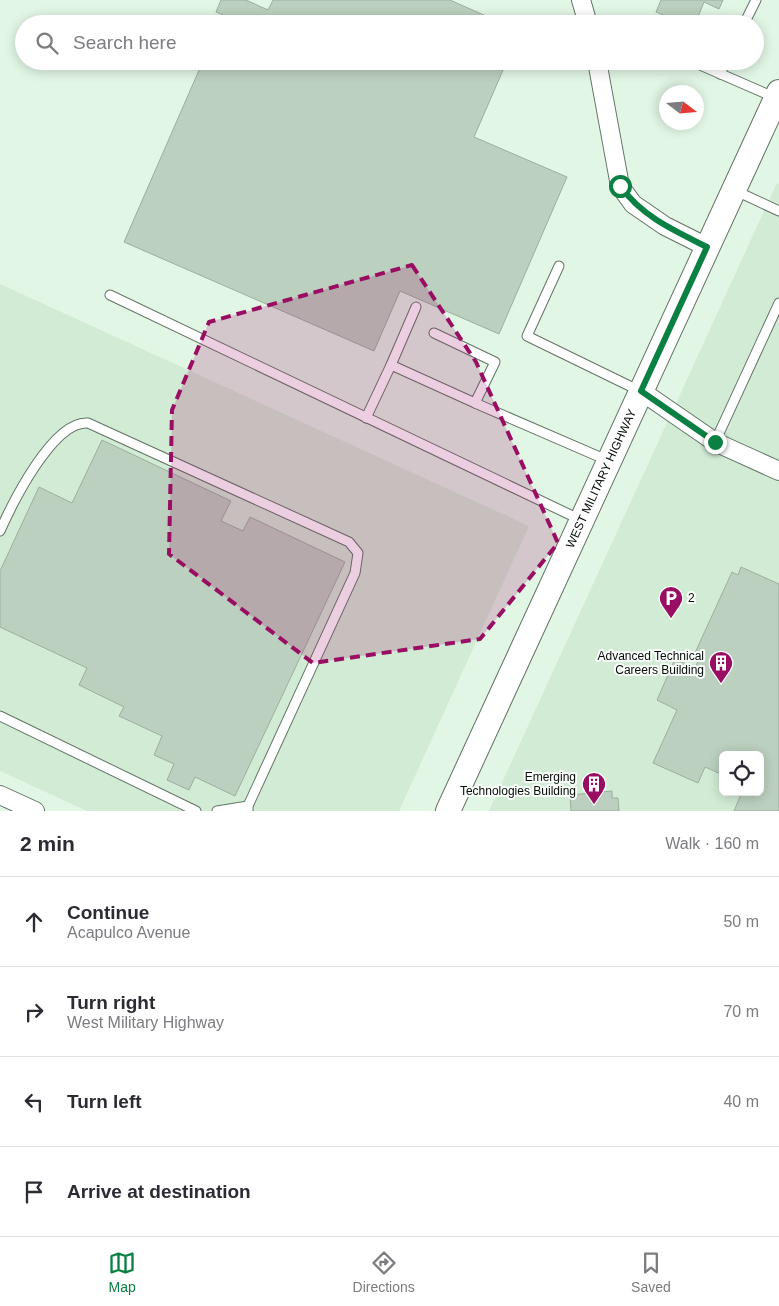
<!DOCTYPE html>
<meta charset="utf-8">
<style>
:root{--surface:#fff;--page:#f7f7f7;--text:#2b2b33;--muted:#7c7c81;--line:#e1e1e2;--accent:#0b8043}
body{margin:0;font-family:Arial,sans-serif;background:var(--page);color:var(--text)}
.controls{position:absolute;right:15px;bottom:15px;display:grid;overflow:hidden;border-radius:8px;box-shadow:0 2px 12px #0003}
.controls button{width:45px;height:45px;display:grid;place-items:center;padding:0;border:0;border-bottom:1px solid var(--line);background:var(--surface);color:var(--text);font:25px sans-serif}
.compass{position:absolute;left:659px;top:85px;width:45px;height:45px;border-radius:50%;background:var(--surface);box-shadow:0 2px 12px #0003;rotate:106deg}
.stop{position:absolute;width:15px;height:15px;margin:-11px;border:4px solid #0b8043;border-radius:50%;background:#fff}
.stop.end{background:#0b8043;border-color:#fff;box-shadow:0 1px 5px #0008}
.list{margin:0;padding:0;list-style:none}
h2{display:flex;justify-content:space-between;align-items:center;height:65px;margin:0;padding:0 20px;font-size:21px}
h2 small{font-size:16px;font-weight:400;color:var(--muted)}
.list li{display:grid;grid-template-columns:32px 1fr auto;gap:15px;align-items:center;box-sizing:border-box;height:90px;padding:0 20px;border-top:1px solid var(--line)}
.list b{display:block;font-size:19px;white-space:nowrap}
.list p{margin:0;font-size:16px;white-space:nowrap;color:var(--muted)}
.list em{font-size:16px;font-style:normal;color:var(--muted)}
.icon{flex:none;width:28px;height:28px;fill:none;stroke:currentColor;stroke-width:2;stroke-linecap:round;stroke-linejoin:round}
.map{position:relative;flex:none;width:779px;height:811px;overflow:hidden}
.search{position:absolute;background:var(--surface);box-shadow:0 2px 12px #0003;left:15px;right:15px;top:15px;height:55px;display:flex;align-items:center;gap:12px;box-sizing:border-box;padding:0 18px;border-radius:28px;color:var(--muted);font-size:19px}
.sheet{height:425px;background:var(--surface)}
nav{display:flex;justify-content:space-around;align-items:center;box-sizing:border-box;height:70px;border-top:1px solid var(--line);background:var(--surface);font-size:14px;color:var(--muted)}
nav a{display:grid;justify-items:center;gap:2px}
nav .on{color:var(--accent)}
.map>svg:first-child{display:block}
.built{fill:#d1ebd5;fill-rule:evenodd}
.building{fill:#bcd0bf;stroke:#9caf9f}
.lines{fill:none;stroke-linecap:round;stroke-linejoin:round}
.service-casing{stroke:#627465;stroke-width:11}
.minor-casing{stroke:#627465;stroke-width:20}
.secondary-casing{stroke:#627465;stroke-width:26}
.service{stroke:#fff;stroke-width:9}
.minor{stroke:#fff;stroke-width:18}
.secondary{stroke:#fff;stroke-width:24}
.route{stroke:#0b8043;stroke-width:6}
.marked{fill:#990e62;fill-opacity:0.2;stroke:#990e62;stroke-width:4;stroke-dasharray:10 6;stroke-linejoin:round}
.labels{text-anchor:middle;stroke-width:4;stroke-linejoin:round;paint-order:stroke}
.street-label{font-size:12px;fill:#070d08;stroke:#fafefb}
.poi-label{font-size:12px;fill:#070d08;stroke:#fafefb;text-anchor:end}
</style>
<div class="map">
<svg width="779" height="811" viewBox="0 0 779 811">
<rect width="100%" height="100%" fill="#e2f6e5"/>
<g class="built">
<path d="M777 183 779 184V811H489ZM723 755H760V792H723Z"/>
<path d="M0 284 529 526 399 811H87L0 771Z"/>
</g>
<g class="building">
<path d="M221 0H246L268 10 273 0H450L504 24H219L223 15 216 12Z"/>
<path d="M661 0H723L719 9 704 2 695 24H684L656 12Z"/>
<path d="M203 61H507L474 137 567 177 499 334 400 291 374 351 124 242Z"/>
<path d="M102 440 231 501 221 521 243 531 250 517 345 562 235 796 195 777 189 790 167 780 174 764 154 755 162 736 119 716 124 707 79 685 87 668 0 627V571L39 487 72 503Z"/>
<path d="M741 567 779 584V811H734L742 792H760V755H723V775L705 767 698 783 653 763 677 710 657 700 675 659 695 668 700 657 694 655 732 572 738 575Z"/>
<path d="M612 791V798H618L619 811H571L570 795Z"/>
</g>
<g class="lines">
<g class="service-casing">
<g id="service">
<path d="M744 24 756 0"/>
<path d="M691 61 776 98"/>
<path d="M720 74 726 61"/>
<path d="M734 190 779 211"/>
<path d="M559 266 527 336 640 391"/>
<path d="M110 295 581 520"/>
<path d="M434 333 495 362 475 403 609 461"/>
<path d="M391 365 416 307"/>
<path d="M366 418 391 365 475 403"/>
<path d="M715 442 779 303"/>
<path d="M0 531C12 504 53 420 88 423L349 542 358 553 355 573 248 806V811"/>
<path d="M0 716 196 811"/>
<path d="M217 811 248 806"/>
</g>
</g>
<g class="minor-casing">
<g id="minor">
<path d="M581 0 588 24"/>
<path d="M597 61 620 186 633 204 665 226 707 247"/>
<path d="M641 391 715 442 779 471"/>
<path d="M0 795 35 811"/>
</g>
</g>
<g class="secondary-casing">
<g id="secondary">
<path id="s1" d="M448 811 779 92"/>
</g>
</g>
<use href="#service" class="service"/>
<use href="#minor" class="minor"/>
<use href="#secondary" class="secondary"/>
</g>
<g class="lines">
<path class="route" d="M620 186C643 217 673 230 707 247L641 391 715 442"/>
</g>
<path class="marked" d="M412 265 476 362 558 543 480 639 313 663 169 554 172 410 209 322Z"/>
<defs>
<g id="parking-pin" transform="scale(1.25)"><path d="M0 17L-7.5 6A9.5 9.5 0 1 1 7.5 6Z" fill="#990e62" stroke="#fafefb"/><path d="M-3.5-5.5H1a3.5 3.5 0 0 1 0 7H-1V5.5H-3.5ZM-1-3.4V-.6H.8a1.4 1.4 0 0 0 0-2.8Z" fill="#fff"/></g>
<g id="building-pin" transform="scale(1.25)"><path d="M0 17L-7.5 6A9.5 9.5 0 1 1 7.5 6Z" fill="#990e62" stroke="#fafefb"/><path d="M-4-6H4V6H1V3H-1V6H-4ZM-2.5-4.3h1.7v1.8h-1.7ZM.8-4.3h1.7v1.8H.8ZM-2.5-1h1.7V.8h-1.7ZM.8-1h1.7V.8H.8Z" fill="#fff"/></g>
</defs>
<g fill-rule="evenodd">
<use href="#parking-pin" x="671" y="598"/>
<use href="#building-pin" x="721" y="663"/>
<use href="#building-pin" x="594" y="784"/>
</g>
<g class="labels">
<g class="street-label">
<text dy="4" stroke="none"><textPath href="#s1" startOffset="366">WEST MILITARY HIGHWAY</textPath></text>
</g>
<g class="poi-label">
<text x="688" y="602" text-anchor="start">2</text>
<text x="704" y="660">Advanced Technical<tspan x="704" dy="14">Careers Building</tspan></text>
<text x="576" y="781">Emerging<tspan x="576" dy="14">Technologies Building</tspan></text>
</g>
</g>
</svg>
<div class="controls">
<button><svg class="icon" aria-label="locate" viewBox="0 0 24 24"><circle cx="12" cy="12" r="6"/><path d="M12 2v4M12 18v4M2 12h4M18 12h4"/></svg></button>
</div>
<svg class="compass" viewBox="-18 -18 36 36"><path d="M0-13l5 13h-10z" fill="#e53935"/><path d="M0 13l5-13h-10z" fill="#7c7c81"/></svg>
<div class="stop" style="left:620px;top:186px"></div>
<div class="stop end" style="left:715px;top:442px"></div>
<div class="search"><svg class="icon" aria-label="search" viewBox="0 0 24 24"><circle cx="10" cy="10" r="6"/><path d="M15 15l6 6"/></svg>Search here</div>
</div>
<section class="sheet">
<h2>2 min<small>Walk · 160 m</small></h2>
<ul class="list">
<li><svg class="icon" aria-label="ahead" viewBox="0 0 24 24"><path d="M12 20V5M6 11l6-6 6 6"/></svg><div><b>Continue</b><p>Acapulco Avenue</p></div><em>50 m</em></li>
<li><svg class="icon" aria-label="right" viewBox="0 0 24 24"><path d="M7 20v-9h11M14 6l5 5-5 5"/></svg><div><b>Turn right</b><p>West Military Highway</p></div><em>70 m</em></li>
<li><svg class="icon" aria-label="left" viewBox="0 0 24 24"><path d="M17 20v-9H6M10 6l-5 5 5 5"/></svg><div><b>Turn left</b></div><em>40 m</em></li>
<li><svg class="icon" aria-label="arrive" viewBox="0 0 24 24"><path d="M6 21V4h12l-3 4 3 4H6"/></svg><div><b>Arrive at destination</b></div></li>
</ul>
</section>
<nav>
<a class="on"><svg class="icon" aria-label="map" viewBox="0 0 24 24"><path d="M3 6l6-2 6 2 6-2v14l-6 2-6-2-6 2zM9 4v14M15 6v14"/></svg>Map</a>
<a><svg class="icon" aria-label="directions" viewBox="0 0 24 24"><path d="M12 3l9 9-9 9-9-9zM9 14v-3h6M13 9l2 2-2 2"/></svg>Directions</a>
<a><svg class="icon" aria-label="saved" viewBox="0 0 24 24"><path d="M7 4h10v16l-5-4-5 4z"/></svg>Saved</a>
</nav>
